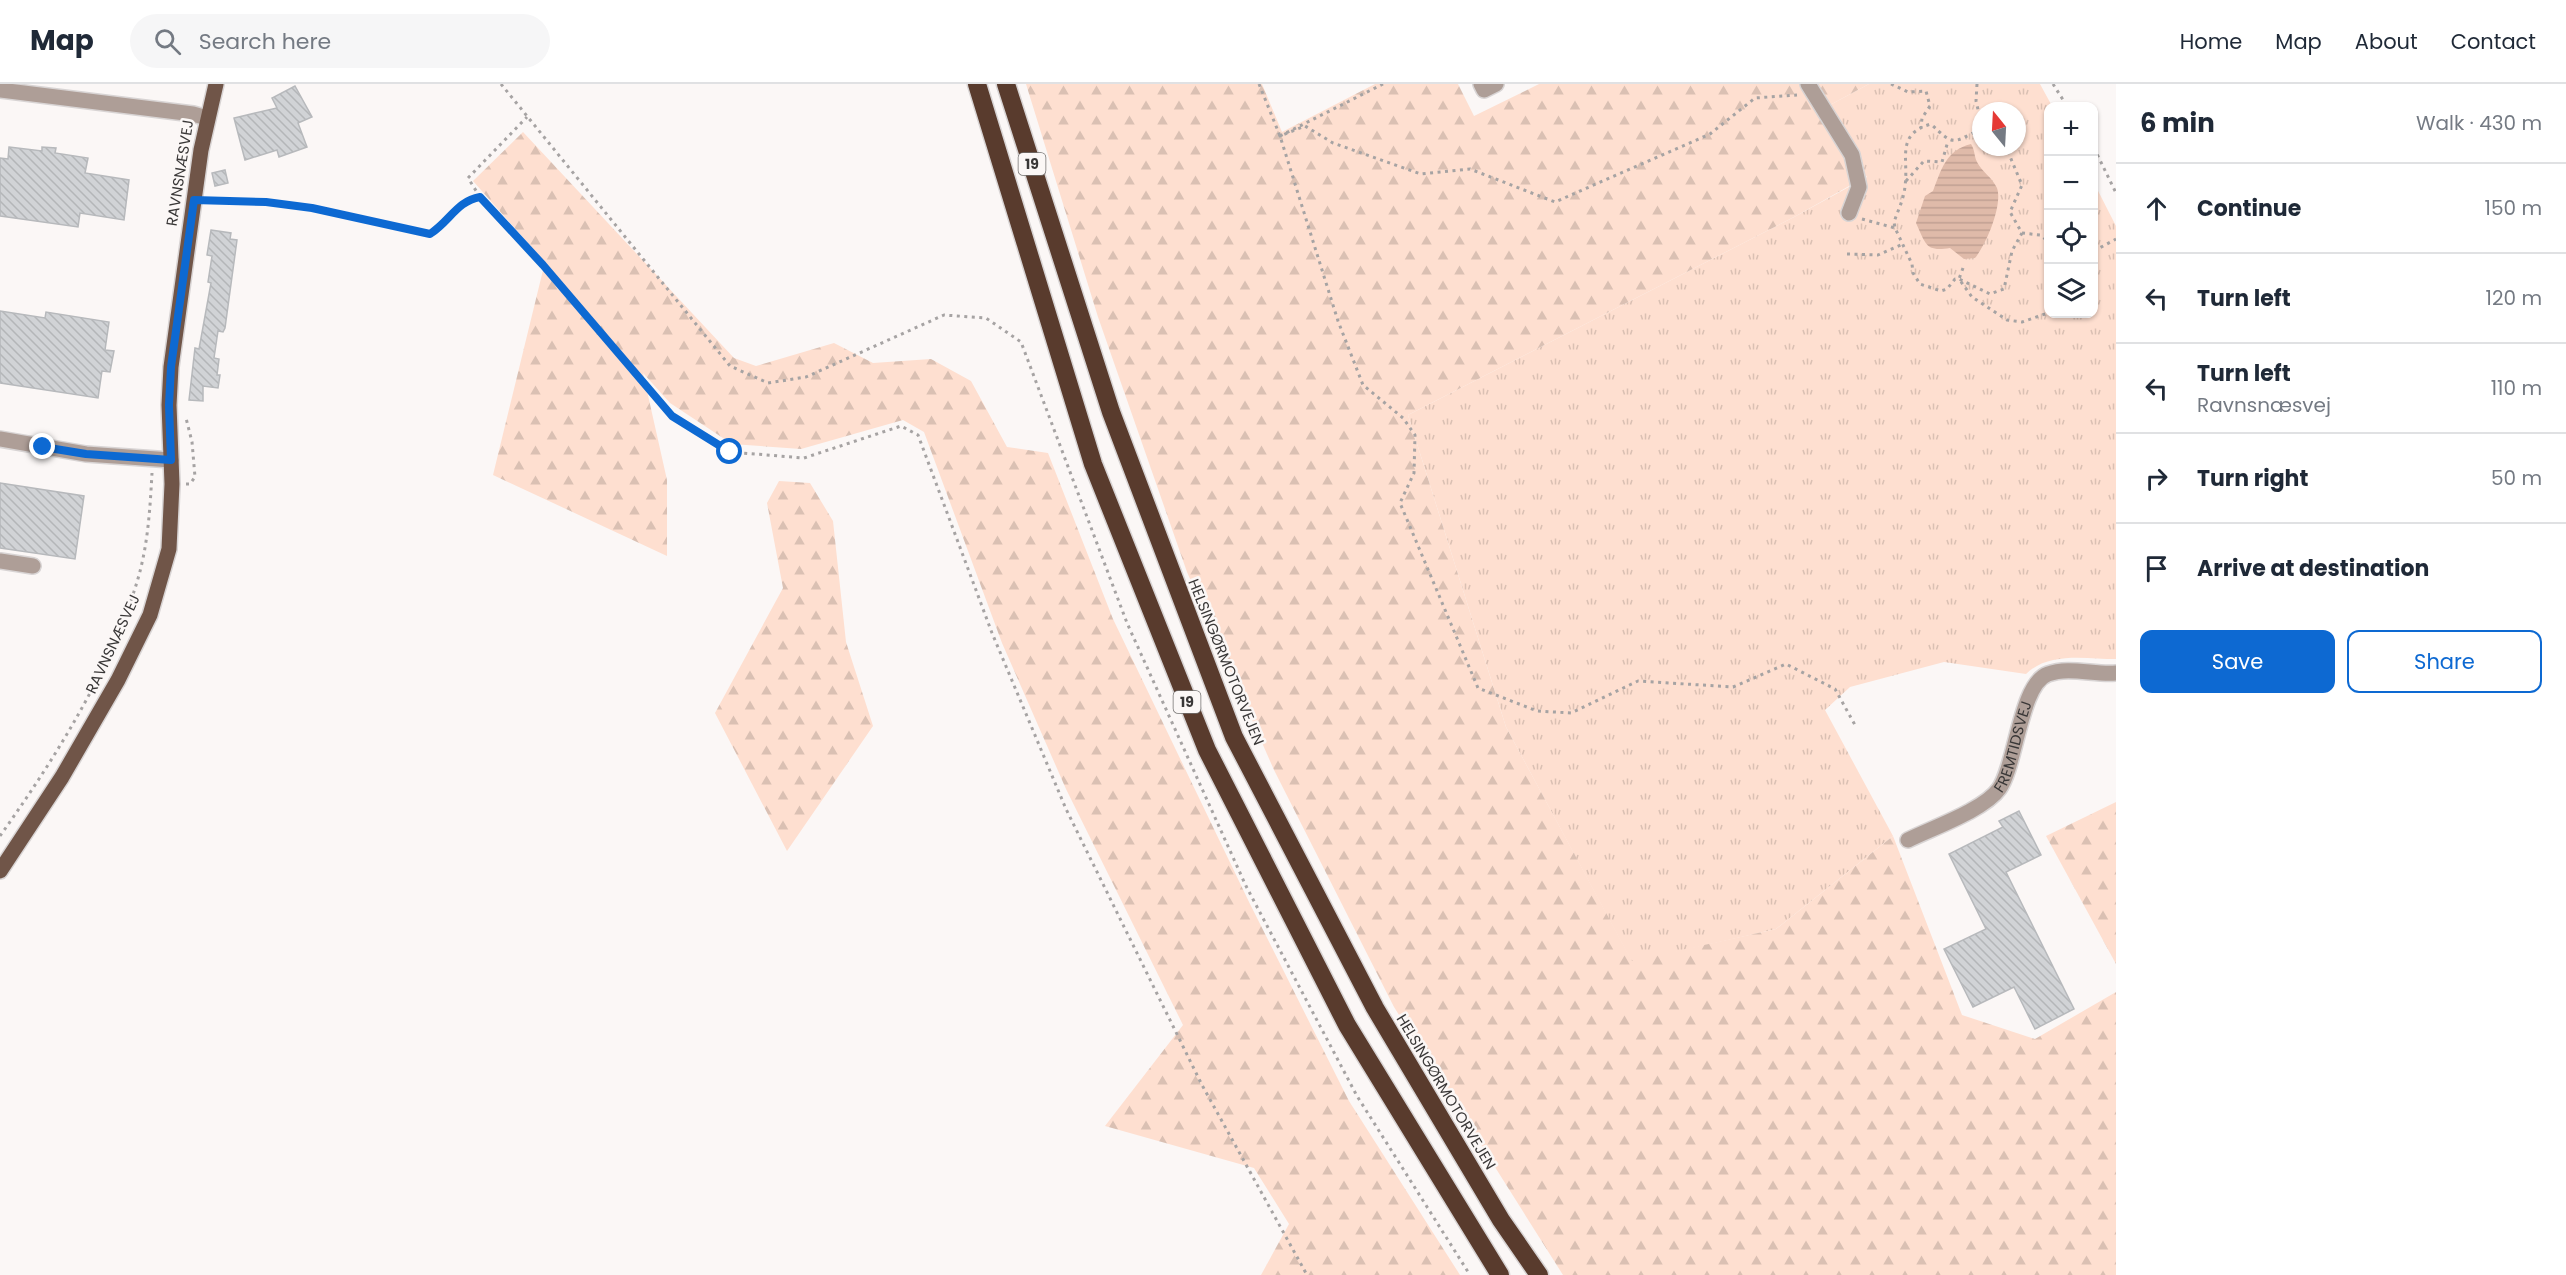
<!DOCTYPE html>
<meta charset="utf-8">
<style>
:root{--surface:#fff;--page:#f6f6f7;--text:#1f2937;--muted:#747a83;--line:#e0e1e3;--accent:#0d69d2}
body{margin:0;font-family:Poppins,sans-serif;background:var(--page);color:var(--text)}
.controls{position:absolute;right:18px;top:18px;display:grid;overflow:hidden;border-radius:12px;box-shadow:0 2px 4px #0004}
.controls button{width:54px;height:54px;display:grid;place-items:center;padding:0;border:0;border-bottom:2px solid var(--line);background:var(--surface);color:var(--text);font:30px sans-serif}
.compass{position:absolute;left:1972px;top:18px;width:54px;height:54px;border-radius:50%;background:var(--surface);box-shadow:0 2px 4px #0004;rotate:342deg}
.stop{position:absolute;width:18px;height:18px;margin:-14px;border:4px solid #0d69d2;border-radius:50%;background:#fff}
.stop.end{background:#0d69d2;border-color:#fff;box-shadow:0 2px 6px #0008}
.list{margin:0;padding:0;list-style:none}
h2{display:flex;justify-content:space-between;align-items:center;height:78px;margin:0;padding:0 24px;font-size:26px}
h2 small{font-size:20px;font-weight:400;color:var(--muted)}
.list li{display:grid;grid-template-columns:39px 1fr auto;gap:18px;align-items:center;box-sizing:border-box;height:90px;padding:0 24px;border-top:2px solid var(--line)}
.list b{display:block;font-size:22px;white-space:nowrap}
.list p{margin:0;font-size:20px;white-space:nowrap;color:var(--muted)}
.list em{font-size:20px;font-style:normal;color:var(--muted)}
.actions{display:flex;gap:12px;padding:18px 24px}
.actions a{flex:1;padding:14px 0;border:2px solid var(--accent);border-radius:12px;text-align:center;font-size:21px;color:var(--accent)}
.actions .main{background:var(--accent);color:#fff}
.icon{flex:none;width:33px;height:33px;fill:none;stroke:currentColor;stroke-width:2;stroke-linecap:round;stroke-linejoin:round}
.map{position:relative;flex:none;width:2116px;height:1191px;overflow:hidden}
header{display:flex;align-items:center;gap:36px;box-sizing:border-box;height:84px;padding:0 30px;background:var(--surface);border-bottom:2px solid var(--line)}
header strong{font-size:28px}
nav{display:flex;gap:33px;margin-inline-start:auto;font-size:21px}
.search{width:420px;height:54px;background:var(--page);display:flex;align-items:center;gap:15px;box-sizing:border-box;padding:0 21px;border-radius:33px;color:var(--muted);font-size:22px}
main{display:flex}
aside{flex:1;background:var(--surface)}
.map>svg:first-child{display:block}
.grass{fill:url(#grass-tufts);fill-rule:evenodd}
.forest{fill:url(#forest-firs)}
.water{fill:url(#water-rules)}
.building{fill:url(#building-back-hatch);stroke:#b7b9bc;stroke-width:1.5}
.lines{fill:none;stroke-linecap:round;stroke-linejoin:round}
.minor-casing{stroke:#d8d4d4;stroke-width:18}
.major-casing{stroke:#d8d4d4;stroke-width:18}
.highway-casing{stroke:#d8d4d4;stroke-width:21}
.path{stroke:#a6a3a3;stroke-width:3;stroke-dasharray:3 4.5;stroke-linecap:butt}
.minor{stroke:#ae9e97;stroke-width:15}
.major{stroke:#705548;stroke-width:15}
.highway{stroke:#593b2d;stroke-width:18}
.route{stroke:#0d69d2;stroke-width:8}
.labels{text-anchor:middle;stroke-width:5;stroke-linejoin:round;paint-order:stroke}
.shield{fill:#fbf7f6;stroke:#737170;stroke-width:1.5}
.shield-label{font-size:14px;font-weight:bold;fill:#393737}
.street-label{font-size:15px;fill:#393737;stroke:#fbf7f6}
</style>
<header>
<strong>Map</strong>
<div class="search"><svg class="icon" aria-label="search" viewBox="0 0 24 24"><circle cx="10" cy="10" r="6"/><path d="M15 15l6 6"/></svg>Search here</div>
<nav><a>Home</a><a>Map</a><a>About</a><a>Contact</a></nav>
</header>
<main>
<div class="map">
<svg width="2116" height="1191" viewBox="0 0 2116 1191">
<defs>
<pattern id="grass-tufts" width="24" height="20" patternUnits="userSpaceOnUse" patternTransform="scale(1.5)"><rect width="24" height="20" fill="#fedfd0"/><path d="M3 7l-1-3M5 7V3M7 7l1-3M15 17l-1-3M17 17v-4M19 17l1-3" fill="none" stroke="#dac0b3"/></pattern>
<pattern id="forest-firs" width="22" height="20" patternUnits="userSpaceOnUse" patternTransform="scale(1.5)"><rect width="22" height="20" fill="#fedfd0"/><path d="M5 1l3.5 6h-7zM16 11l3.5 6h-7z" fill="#dac0b3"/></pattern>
<pattern id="water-rules" width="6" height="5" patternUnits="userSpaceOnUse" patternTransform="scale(1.5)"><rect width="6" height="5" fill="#dfbaa9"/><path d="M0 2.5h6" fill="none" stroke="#c0a092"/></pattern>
<pattern id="building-back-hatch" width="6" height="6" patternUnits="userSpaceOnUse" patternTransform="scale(1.5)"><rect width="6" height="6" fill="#d1d3d6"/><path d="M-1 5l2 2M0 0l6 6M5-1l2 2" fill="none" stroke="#b4b6b8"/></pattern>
</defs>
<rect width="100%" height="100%" fill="#fbf7f6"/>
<path class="grass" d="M1869 0H2040L2052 22H2048V230H2094V99L2116 142V575C2087 575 2049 567 2026 590L1944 578 1850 603 1825 626 1893 752 1776 845 1632 878 1506 643 1408 331 1796 132 1867 93 1830 21ZM1981 27H2017V63H1981Z"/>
<g class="forest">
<path d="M1026 0H1262L1282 48 1375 0H1458L1474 32 1539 0H1869L1830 21 1867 92 1796 132 1408 331 1506 643 1632 877 1776 845 1893 752 1962 931 2035 955 2116 908V1191H1563L1394 923 1274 686 1187 488 1098 233Z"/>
<path d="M523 48 734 274 756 282 834 259 873 279 931 275 971 297 1007 363 1048 369 1113 535 1250 820 1349 1017 1460 1191H1261L1289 1140 1254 1084 1105 1042 1183 941 1066 705 1002 559 924 348 903 336 801 365 732 360 670 319 643 289 667 396V472L493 391 545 178 473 97Z"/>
<path d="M779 397 810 399 833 437 846 558 873 642 787 767 715 629 783 504 767 419Z"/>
<path d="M2116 718V880L2046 752Z"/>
</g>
<path class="water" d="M1971 60C1975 66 1974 72 1977 78 1982 88 1992 93 1997 104 2003 121 1986 161 1975 174L1964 175 1950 164C1925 168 1926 160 1916 139L1925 112 1933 107C1941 86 1946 66 1971 60Z"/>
<g class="building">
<path d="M295 2 312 33 298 39 307 63 279 73 277 66 245 76 234 34 277 24 272 14Z"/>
<path d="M9 63 42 67V63L56 64 55 69 88 74 85 89 129 96 124 136 80 129 78 143 0 132V74L8 75Z"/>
<path d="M225 86 228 99 215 102 212 89Z"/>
<path d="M211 146 231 149 230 155 237 156 225 244 223 248 218 247 214 274 219 275 217 291H220L218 304 203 302V317L189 316 195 264 199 265 211 199 208 198 212 172 207 171Z"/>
<path d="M0 227 45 234 46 228 109 238 105 266 114 267 110 288 102 287 98 314 0 299Z"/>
<path d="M0 399 84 412 75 475 0 464Z"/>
<path d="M2019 727 2041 771 2006 788 2074 925 2035 945 2014 903 1973 923 1944 865 1986 845 1949 770 2003 743 1999 737Z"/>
</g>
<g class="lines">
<g class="minor-casing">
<g id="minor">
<path d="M1481 0 1484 6 1496 0"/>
<path d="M1808 0 1852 71 1859 103 1849 129"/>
<path d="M0 6 193 30 207 34"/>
<path d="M0 355 86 370 171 376"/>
<path d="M0 477 33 482"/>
<path id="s1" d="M1908 756C1932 744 1984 726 1999 705 2016 682 2020 600 2048 590 2069 582 2094 591 2116 589"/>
</g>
</g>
<g class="major-casing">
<path id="major" d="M0 787 62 693 118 596 150 531 169 465 172 400 169 321 171 283 201 66 216 0"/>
</g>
<g class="highway-casing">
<g id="highway">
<path d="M977 0 1093 380 1207 666 1347 941 1500 1191"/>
<path d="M1006 0 1111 328 1234 653 1375 924 1501 1136 1539 1191"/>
</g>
</g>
<g class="path">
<path d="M501 0 730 282 768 299 806 293 944 231 986 234 1021 258 1127 539 1246 802 1357 1012 1470 1191"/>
<path d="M1259 0 1280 52 1338 237 1363 301 1403 334 1415 351 1414 389 1400 419 1478 604 1537 627 1571 629 1638 597 1733 603 1786 580 1835 605 1855 641"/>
<path d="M1383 0 1280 52 1305 42 1333 59 1421 90 1470 85 1555 118 1710 50 1755 14 1797 11"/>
<path d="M1891 0 1908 8 1926 7 1930 22 1922 34 1921 44"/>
<path d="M1977 0 1976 17 1981 38"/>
<path d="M2053 0 2067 22"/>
<path d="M1981 45C1952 59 1955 63 1931 40 1895 50 1909 75 1905 102 1904 115 1898 126 1894 138L1895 144 1912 180 1913 189 1920 200 1941 207 1947 205 1955 195H1959L1990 210 2004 205 2012 167 2022 149 2010 128 2022 101 2006 63"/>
<path d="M2094 64 2116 109"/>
<path d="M1906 97 1924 77 1942 78 1948 57"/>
<path d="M480 113 468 94 527 33"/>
<path d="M210 117 266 119 312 124 430 150C449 138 458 117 480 113L543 181 672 332 730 368 804 374 901 342 918 351 992 549 1066 725 1202 1001 1307 1191"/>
<path d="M1862 135 1895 144"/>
<path d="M2022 149 2040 151 2048 157"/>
<path d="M2094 167 2116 155"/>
<path d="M1847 170 1878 171 1903 160"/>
<path d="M1963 184 1959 195 1972 213 2007 236 2022 238 2048 229"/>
<path d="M186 400H190L195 393 192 358 186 334"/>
<path d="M0 752C54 676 110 587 137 498 148 462 150 425 152 389"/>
</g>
<use href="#minor" class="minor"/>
<use href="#major" class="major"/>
<use href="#highway" class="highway"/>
</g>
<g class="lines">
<path class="route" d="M43 363 86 370 171 376 169 321 171 283 194 116 266 118 312 124 430 150C450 137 457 117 480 113L543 181 672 332 730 368"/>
</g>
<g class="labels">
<g class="shield">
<rect x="1018.5" y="69" width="27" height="22" rx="4.5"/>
<rect x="1173.5" y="607" width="27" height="22" rx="4.5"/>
</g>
<g class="shield-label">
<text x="1032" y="85">19</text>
<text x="1187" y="623">19</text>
</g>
<g class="street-label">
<text transform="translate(180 89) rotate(-81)" y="5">RAVNSNÆSVEJ</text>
<text transform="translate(113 560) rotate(-65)" y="5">RAVNSNÆSVEJ</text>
<text transform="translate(1226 578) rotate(68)" y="5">HELSINGØRMOTORVEJEN</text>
<text dy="5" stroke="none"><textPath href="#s1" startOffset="150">FREMTIDSVEJ</textPath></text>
<text transform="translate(1446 1008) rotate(59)" y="5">HELSINGØRMOTORVEJEN</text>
</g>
</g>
</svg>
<div class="controls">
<button>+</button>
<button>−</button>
<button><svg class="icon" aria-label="locate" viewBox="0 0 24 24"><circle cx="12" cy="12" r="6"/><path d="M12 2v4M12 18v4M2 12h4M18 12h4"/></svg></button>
<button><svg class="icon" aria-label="layers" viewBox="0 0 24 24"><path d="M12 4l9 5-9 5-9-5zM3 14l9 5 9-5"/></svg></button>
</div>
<svg class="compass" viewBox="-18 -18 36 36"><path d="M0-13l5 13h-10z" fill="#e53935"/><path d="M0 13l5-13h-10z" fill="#747a83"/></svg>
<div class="stop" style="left:730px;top:368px"></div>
<div class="stop end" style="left:43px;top:363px"></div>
</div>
<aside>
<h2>6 min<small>Walk · 430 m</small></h2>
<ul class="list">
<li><svg class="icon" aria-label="ahead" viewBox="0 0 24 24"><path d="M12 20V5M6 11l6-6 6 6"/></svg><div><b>Continue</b></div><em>150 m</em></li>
<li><svg class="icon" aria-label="left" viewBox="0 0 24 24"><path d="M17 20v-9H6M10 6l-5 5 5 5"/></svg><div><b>Turn left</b></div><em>120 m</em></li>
<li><svg class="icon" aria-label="left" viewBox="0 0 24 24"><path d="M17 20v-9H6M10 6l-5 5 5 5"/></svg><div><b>Turn left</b><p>Ravnsnæsvej</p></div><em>110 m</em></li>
<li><svg class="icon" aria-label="right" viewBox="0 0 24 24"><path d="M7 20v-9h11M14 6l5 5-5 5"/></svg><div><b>Turn right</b></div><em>50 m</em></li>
<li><svg class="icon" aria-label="arrive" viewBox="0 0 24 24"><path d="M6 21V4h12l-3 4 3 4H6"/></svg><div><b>Arrive at destination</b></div></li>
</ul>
<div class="actions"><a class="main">Save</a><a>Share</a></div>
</aside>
</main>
